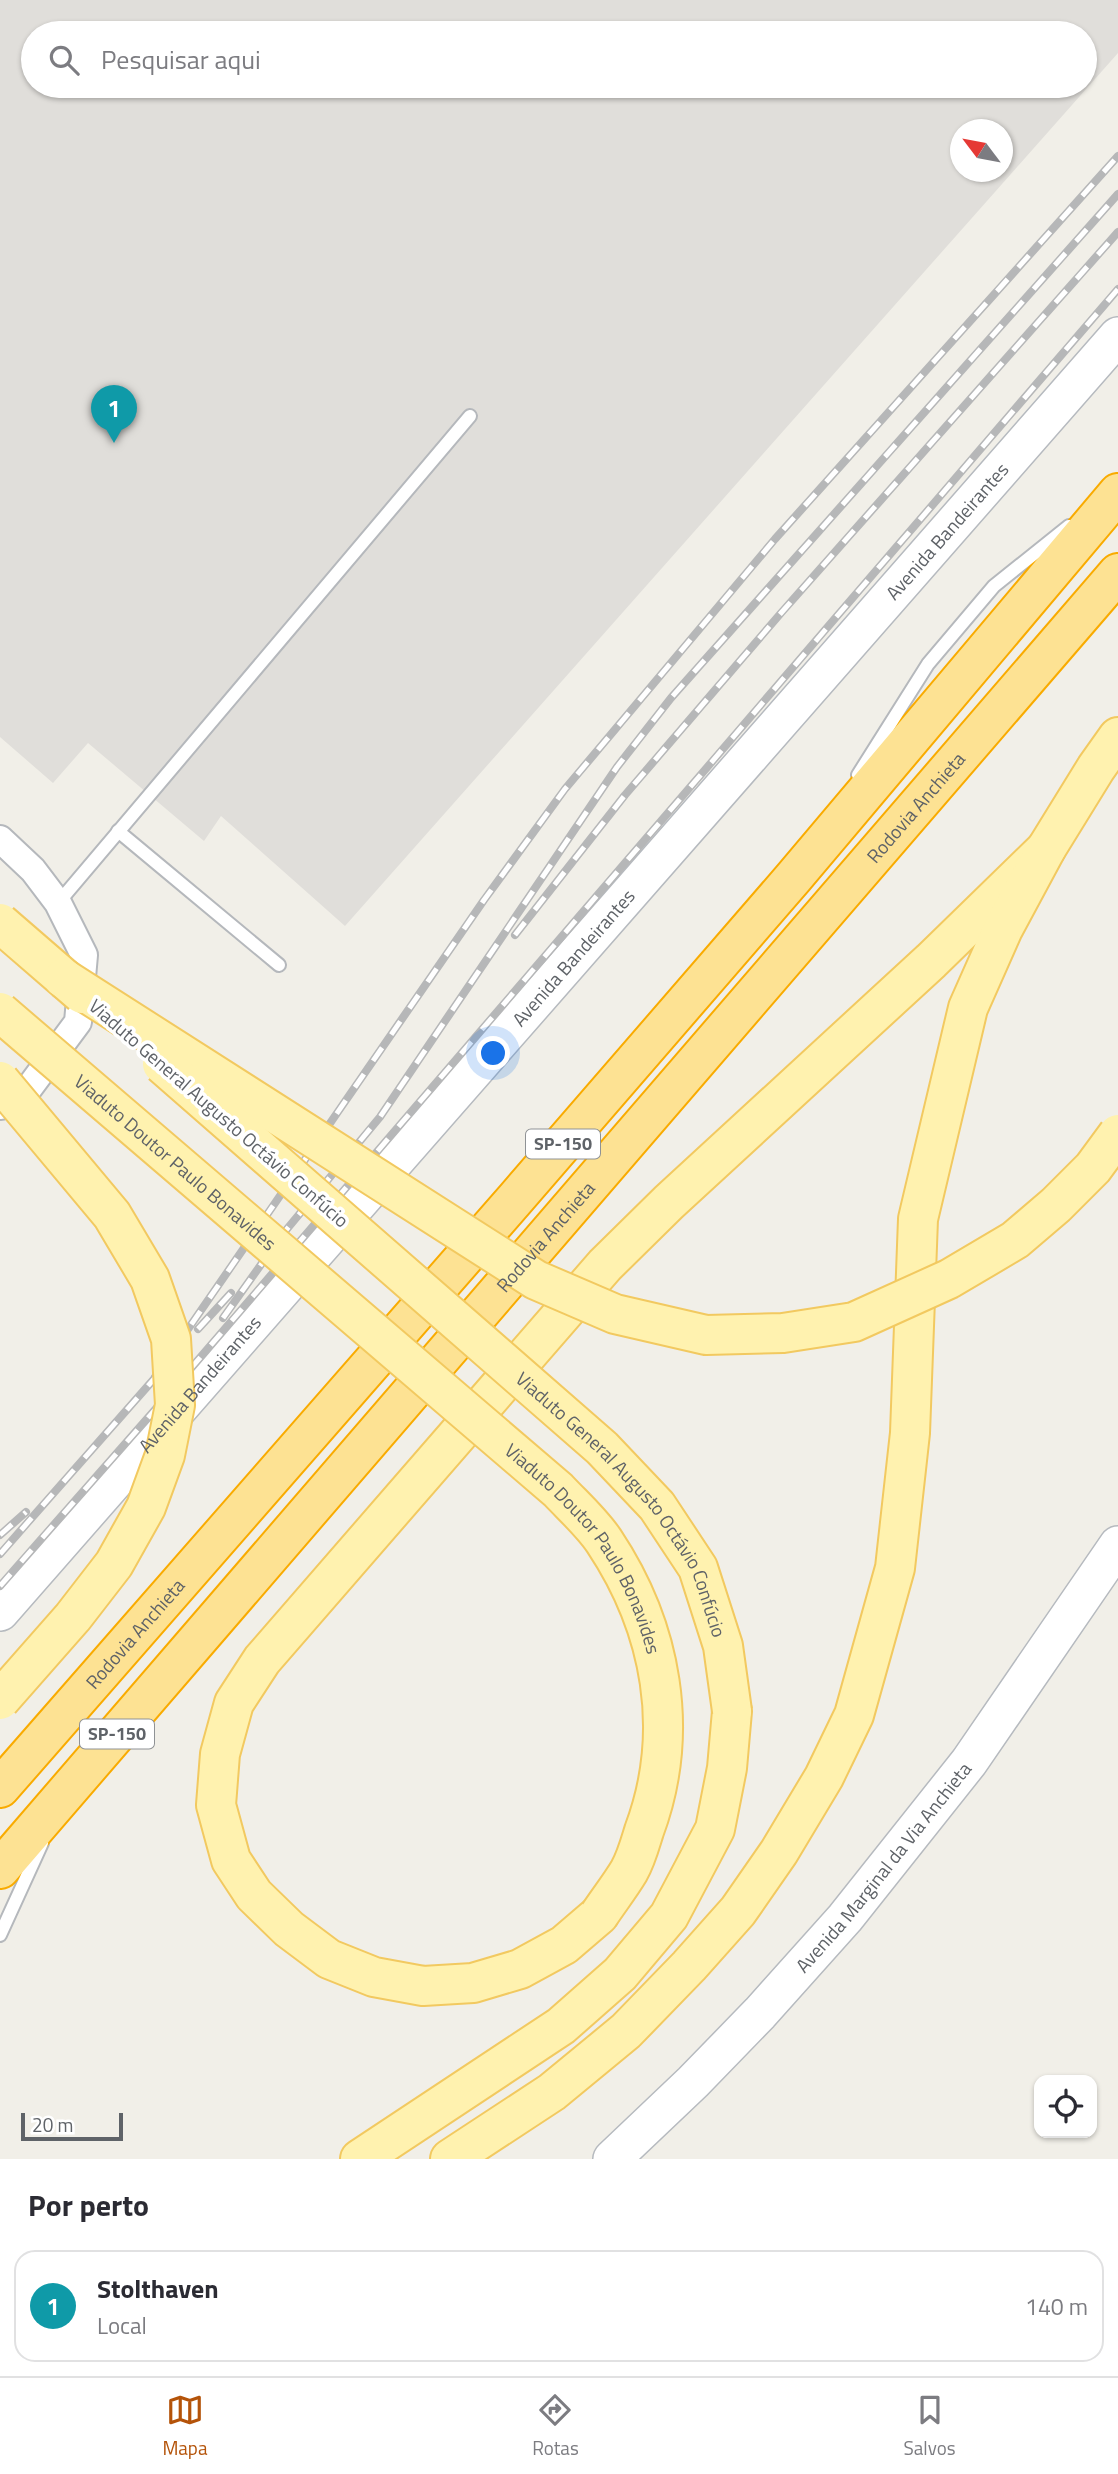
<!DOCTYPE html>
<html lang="pt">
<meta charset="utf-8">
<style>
:root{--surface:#fff;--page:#f2f2f3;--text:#2b2b33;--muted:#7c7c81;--line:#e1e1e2;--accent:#b45309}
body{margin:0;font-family:"Titillium Web",sans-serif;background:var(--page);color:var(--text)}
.controls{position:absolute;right:21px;bottom:21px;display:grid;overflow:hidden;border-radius:14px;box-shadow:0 2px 5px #0004}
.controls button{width:63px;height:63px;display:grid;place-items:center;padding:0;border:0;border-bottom:2px solid var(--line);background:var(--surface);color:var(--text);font:35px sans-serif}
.compass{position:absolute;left:950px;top:119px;width:63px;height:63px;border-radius:50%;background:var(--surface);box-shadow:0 2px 5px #0004;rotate:302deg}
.scale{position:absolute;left:21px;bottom:18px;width:102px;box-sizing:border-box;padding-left:7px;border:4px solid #5f6368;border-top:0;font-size:19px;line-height:24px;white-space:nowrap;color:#5f6368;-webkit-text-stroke:5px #fff;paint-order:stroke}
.you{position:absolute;left:494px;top:1054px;width:24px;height:24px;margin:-18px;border:5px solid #fff;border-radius:50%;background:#1a73e8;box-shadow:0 0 0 10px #1a73e833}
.badge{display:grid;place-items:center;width:46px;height:46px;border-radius:50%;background:var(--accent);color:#fff;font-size:23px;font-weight:700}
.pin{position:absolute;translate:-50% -58px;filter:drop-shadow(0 2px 4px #0008)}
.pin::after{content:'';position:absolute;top:37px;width:24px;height:21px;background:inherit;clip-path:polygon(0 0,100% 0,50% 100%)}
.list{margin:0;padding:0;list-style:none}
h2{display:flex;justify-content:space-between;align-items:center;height:91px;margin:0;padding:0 28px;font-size:30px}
h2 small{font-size:23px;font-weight:400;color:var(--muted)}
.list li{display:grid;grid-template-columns:46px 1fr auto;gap:21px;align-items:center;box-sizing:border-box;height:112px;margin:0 14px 14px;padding:0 14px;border:2px solid var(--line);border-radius:21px}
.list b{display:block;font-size:26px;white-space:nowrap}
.list p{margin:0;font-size:23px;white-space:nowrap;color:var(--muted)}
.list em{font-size:23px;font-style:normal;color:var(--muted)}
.icon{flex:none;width:38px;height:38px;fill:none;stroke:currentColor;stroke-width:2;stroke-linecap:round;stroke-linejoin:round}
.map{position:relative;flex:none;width:1118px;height:2159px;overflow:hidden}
.search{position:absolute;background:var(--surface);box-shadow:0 2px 5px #0004;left:21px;right:21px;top:21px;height:77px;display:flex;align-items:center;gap:18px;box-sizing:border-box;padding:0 24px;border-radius:38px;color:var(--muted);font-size:26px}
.sheet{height:217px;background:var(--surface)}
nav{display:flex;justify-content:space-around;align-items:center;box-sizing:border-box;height:98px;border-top:2px solid var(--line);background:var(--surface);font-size:19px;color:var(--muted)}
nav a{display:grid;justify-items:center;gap:4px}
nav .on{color:var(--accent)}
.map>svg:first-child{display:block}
.industrial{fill:#e0deda;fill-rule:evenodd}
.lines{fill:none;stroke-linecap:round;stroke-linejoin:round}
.service-casing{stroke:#b5b8bc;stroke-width:16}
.minor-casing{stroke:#b5b8bc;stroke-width:30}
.secondary-casing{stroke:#b6babf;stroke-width:40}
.primary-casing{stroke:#f2c960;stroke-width:42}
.motorway-casing{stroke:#f9ab00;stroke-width:42}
.service{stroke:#fff;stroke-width:12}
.minor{stroke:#fff;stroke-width:26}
.secondary{stroke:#fff;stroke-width:37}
.primary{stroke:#fff2af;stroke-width:38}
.motorway{stroke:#fde293;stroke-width:38}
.rail-casing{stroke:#b6b7b8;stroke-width:8}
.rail{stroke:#fff;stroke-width:5;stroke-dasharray:16;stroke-linecap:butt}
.primary-bridge-casing{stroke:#f2c960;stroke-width:42;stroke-linecap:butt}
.primary-bridge{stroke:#fff2af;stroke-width:38}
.labels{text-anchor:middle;stroke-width:7;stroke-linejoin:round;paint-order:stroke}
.shield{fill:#fff;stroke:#8f9295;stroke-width:2}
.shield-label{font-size:18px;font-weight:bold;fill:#5f6368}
.street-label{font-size:19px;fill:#5f6368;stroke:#fff}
</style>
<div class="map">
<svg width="1118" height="2159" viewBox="0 0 1118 2159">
<rect width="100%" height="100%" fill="#f1efe8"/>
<path class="industrial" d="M0 0H1118V53L345 926 221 816 204 841 88 743 53 783 0 737ZM33 33H1085V86H33ZM960 130H1002V172H960Z"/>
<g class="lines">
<g class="service-casing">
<g id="service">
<path d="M858 775 928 664 994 586 1069 526"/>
<path d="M118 831 279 965"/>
<path d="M58 903 470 416"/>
<path d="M0 1935 42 1843"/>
</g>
</g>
<g class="minor-casing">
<path id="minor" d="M0 839 33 870 58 903 84 955 78 1022 26 1092 1 1106"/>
</g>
<g class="secondary-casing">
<g id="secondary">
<path id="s1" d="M0 1612 1118 336"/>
<path id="s2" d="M612 2159 693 2082 760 2013 845 1918 969 1762 1118 1545"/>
</g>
</g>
<g class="primary-casing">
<g id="primary">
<path d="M599 1915 564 1945 520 1969 473 1983 423 1986 374 1977 329 1959 289 1929 254 1895 231 1860 216 1805 220 1754 234 1703 262 1660 605 1265 669 1202 931 961 1046 849"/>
<path d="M360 2159 561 2026 620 1974 669 1916 715 1829 727 1768 732 1711"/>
<path d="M450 2159 552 2092 626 2031 689 1966 738 1911 779 1852 824 1777 854 1715 895 1568 910 1433 918 1219 968 1008 1003 929 1046 849 1096 768 1118 737"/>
</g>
</g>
<g class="motorway-casing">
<g id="motorway">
<path id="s3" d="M0 1788 517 1197 794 877 1118 493"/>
<path id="s4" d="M0 1869 1118 573"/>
</g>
</g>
<use href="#service" class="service"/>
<use href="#minor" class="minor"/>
<use href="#secondary" class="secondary"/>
<use href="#primary" class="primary"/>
<use href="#motorway" class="motorway"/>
<g class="rail-casing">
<g id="rail">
<path d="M515 935 625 795 781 613 1118 232"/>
<path d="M223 1318 282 1235 380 1117 617 767 671 698 1118 194"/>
<path d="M198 1329 231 1293"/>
<path d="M155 1377 484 900 565 789 775 539 1118 156"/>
<path d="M0 1535 26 1512"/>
<path d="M0 1554 161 1371"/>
<path d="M0 1586 168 1395 1118 289"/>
</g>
</g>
<use href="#rail" class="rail"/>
<g class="primary-bridge-casing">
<g id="primary-bridge">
<path d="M0 923 82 994"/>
<path d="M63 978 536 1280 615 1314 706 1335 783 1333 854 1322 949 1279 1015 1240 1056 1205 1093 1168 1118 1134"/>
<path id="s5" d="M0 1012 558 1490C573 1506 592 1523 604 1541 662 1628 681 1732 644 1831 640 1844 636 1859 629 1871 620 1886 609 1900 599 1915"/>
<path id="s6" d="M162 1064 602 1448 657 1506 698 1568 723 1646 732 1711"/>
<path d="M0 1081 112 1215 150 1279 171 1339 175 1405 165 1455 146 1507 114 1564 73 1617 0 1700"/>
</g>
</g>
<use href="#primary-bridge" class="primary-bridge"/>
</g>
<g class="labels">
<g class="shield">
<rect x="526" y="1129.5" width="74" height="29" rx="5"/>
<rect x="80" y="1719.5" width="74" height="29" rx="5"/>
</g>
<g class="shield-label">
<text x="563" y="1150">SP-150</text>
<text x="117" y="1740">SP-150</text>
</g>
<g class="street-label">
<text dy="7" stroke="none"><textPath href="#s1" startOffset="1437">Avenida Bandeirantes</textPath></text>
<text dy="7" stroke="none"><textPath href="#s4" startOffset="1402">Rodovia Anchieta</textPath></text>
<text dy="7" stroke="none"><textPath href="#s1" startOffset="870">Avenida Bandeirantes</textPath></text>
<text transform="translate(219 1113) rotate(41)" y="7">Viaduto General Augusto Octávio Confúcio</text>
<text dy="7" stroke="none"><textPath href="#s5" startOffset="231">Viaduto Doutor Paulo Bonavides</textPath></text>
<text dy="7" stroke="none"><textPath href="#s4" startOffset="835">Rodovia Anchieta</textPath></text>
<text dy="7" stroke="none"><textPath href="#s1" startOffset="303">Avenida Bandeirantes</textPath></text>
<text dy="7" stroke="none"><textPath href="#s6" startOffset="642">Viaduto General Augusto Octávio Confúcio</textPath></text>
<text dy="7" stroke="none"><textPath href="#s5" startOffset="798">Viaduto Doutor Paulo Bonavides</textPath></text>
<text dy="7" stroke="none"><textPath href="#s3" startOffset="205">Rodovia Anchieta</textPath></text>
<text dy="7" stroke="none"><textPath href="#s2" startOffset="399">Avenida Marginal da Via Anchieta</textPath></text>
</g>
</g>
</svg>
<div class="controls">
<button><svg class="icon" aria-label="locate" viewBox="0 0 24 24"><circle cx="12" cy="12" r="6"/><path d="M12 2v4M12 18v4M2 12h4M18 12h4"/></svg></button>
</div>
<svg class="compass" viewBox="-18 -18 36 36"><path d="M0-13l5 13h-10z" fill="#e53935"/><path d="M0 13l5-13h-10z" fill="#7c7c81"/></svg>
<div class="scale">20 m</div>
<div class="you"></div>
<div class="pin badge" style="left:114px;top:443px;background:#0f9aa8">1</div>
<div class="search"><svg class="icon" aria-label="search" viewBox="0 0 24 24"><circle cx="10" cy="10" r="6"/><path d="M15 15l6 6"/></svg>Pesquisar aqui</div>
</div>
<section class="sheet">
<h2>Por perto<small></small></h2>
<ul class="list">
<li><span class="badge" style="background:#0f9aa8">1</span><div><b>Stolthaven</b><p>Local</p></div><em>140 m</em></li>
</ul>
</section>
<nav>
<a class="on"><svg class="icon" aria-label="map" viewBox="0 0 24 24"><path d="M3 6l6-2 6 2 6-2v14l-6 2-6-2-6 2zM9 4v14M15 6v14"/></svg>Mapa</a>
<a><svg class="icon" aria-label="directions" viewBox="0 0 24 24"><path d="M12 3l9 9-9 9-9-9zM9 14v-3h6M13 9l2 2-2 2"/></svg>Rotas</a>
<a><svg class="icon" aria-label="saved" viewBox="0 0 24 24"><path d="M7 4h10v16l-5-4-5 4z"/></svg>Salvos</a>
</nav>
